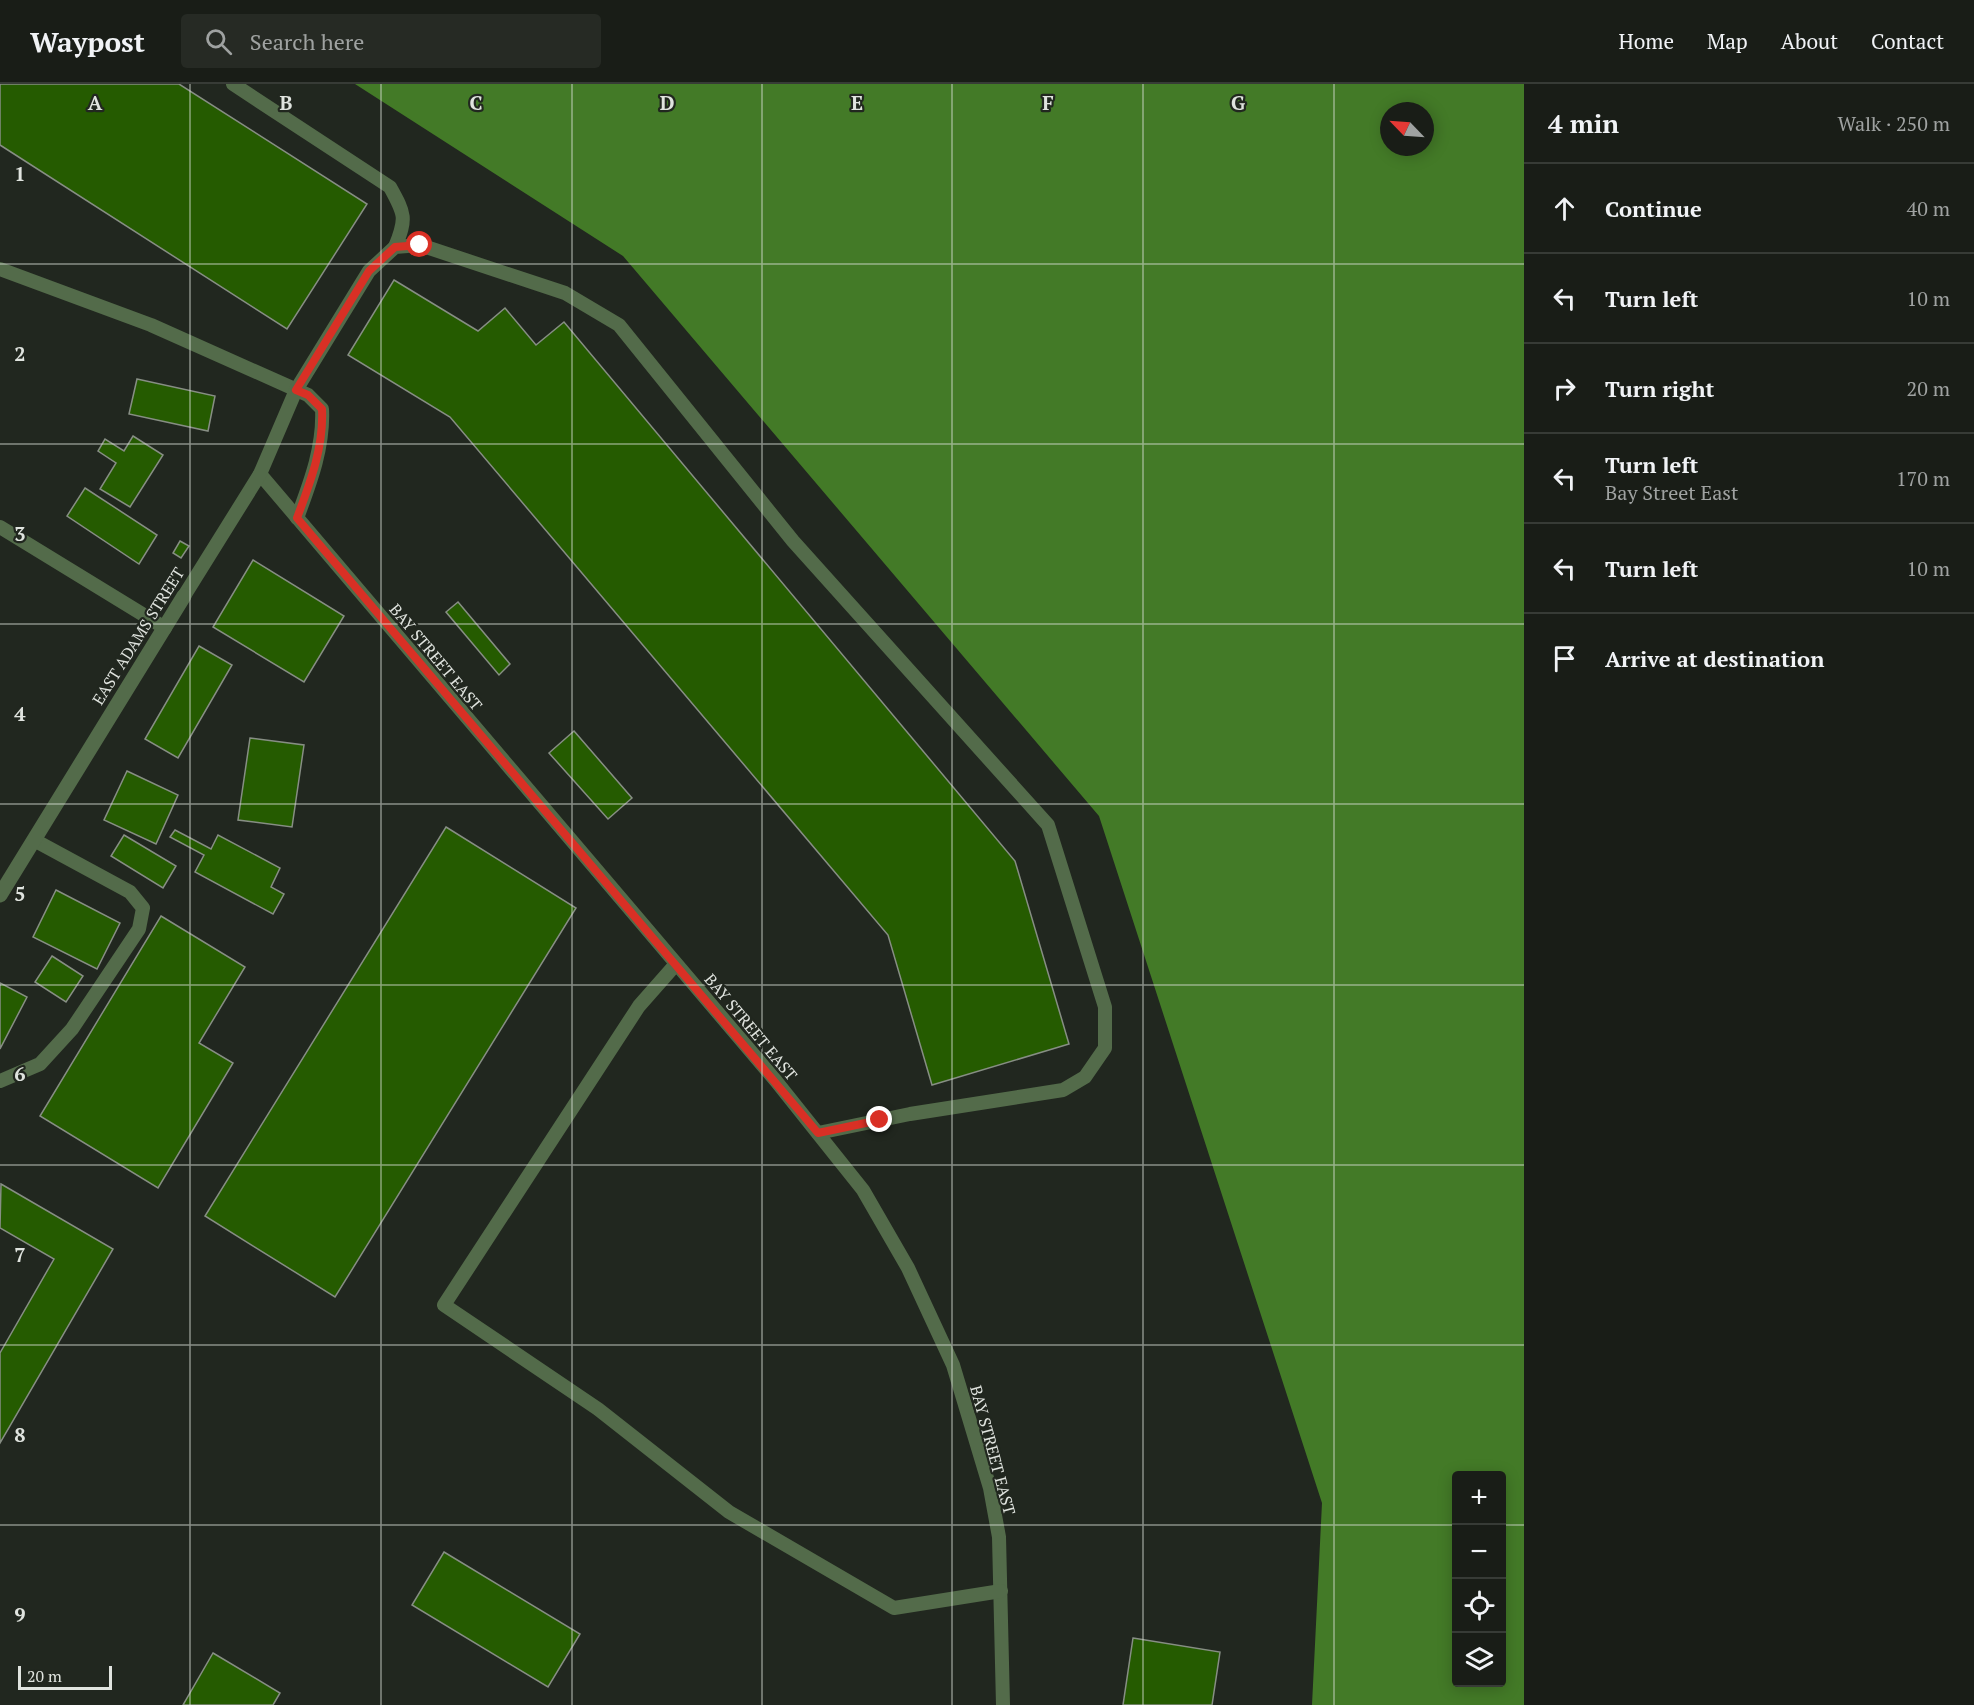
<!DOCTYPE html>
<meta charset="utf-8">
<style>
:root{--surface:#191d17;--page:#262a24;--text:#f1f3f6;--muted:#9fa2a1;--line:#373b36}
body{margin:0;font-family:"PT Serif",serif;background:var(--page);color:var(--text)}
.controls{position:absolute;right:18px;bottom:18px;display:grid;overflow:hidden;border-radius:6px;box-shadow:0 3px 15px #0003}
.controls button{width:54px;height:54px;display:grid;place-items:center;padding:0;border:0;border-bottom:2px solid var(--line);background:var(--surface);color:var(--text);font:30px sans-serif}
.compass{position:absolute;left:1380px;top:18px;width:54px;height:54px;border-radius:50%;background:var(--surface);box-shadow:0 3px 15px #0003;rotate:295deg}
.scale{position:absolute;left:18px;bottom:15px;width:94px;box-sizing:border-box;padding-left:6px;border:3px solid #e0e4df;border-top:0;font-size:16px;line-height:21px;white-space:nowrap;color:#e0e4df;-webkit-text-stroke:4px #21271f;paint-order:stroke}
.stop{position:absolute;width:18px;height:18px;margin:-14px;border:4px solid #d93025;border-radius:50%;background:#fff}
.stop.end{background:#d93025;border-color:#fff;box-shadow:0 2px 6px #0008}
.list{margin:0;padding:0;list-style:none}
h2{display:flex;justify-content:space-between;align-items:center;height:78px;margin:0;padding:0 24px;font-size:26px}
h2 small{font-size:20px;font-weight:400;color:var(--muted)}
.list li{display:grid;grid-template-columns:39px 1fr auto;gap:18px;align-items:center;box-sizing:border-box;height:90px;padding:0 24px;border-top:2px solid var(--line)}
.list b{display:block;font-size:22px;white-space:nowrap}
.list p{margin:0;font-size:20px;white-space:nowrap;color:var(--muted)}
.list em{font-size:20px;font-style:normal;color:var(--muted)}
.icon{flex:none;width:33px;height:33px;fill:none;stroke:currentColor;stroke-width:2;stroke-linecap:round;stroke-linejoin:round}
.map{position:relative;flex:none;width:1524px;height:1621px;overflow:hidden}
header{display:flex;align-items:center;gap:36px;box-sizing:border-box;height:84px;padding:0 30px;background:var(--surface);border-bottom:2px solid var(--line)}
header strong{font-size:28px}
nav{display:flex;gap:33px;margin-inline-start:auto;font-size:21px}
.search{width:420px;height:54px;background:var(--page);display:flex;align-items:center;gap:15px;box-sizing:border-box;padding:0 21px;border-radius:6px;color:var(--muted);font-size:22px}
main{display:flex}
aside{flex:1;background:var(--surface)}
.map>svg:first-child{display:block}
.water{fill:#437a27;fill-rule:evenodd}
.building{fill:#255b00;stroke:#878e84;stroke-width:1.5}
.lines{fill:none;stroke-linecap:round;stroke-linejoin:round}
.lane{stroke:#536b4a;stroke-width:14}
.street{stroke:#536b4a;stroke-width:15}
.route{stroke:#d93025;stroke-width:8}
.grid{fill:none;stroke:#e0e4df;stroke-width:1.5;stroke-opacity:0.55}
.labels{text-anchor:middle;stroke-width:4.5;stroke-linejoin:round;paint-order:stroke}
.street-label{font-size:16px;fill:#e0e4df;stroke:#21271f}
.grid-label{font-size:20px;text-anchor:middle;font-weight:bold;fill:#e0e4df;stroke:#21271f;stroke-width:4.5;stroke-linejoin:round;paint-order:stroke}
</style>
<header>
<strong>Waypost</strong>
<div class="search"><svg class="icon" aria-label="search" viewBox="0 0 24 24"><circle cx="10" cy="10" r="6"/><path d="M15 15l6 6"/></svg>Search here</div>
<nav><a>Home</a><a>Map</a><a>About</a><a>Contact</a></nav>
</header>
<main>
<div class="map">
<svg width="1524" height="1621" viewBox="0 0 1524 1621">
<rect width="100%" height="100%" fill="#21271f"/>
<path class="water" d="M355 0H1524V1621H1312L1322 1419 1099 732 623 172ZM1389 27H1425V63H1389ZM1456 1392H1502V1598H1456Z"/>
<g class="building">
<path d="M0 0H179L367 120 287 245 0 61Z"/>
<path d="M394 196 478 247 505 224 536 261 564 238 1015 777 1069 960 932 1001 888 851 450 333 348 271Z"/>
<path d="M137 295 215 312 208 347 129 330Z"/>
<path d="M133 352 163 371 130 423 100 405 116 379 98 367 105 355 124 367Z"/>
<path d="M85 404 157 451 139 480 67 432Z"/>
<path d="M180 457 189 462 181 474 173 469Z"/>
<path d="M253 476 344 532 304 598 213 543Z"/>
<path d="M458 518 510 580 499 591 446 528Z"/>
<path d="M199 562 232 581 178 674 145 655Z"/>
<path d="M574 647 632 714 608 735 549 669Z"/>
<path d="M250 654 304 661 292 743 238 736Z"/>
<path d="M127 687 178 711 156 760 104 736Z"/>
<path d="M446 743 576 824 335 1213 205 1132Z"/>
<path d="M175 746 211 765 218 751 280 784 271 803 284 810 273 830 195 788 204 771 170 753Z"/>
<path d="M124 751 176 782 163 804 111 772Z"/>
<path d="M56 806 120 839 97 885 33 853Z"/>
<path d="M161 832 245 883 199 959 233 979 158 1104 40 1032Z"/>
<path d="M52 872 83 892 66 918 35 898Z"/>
<path d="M0 899 27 913 0 965Z"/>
<path d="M1 1100 113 1165 0 1359V1269L54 1175 0 1144Z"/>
<path d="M444 1468 580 1550 548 1603 412 1521Z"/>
<path d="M1133 1554 1220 1568 1212 1621H1123Z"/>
<path d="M213 1569 280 1609 273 1621H183Z"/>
</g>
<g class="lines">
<g class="lane">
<path d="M233 0 390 103C405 130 407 134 395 163"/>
<path d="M0 185 151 241 308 311 322 325C324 363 310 399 297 434"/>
<path d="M260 390 776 997 863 1106 908 1184 953 1281 990 1404 999 1453 1003 1621"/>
<path d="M0 443 165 544"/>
<path d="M184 512 260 390 296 306 369 187 395 163 420 161 565 209 619 241 793 457 1048 741 1105 923V964L1085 993 1063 1006 910 1030 818 1049"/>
<path d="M676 880 639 922 444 1221 598 1325 729 1428 894 1524 1001 1507"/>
<path d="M0 997 40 980 72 945 139 845 143 824 130 808 34 756"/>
</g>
<path class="street" d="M0 811 184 512"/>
</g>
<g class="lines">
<path class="route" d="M420 161 395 163 369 187 296 306 308 311 322 325C324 363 310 399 297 434L818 1049 880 1036"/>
</g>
<path class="grid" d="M190 0V1621M381 0V1621M572 0V1621M762 0V1621M952 0V1621M1143 0V1621M1334 0V1621M0 180H1524M0 360H1524M0 540H1524M0 720H1524M0 901H1524M0 1081H1524M0 1261H1524M0 1441H1456M1502 1441H1524"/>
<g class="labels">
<g class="street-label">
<text transform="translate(138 552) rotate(-58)" y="6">EAST ADAMS STREET</text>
<text transform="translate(436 573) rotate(50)" y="6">BAY STREET EAST</text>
<text transform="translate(751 943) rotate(50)" y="6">BAY STREET EAST</text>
<text transform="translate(993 1366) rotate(75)" y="6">BAY STREET EAST</text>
</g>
</g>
<g class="grid-label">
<text x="95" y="26">A</text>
<text x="286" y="26">B</text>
<text x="476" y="26">C</text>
<text x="667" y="26">D</text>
<text x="857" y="26">E</text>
<text x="1048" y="26">F</text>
<text x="1238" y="26">G</text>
<text x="20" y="97">1</text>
<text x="20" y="277">2</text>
<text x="20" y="457">3</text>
<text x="20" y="637">4</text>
<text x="20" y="817">5</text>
<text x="20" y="997">6</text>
<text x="20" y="1178">7</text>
<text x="20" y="1358">8</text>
<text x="20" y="1538">9</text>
</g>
</svg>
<div class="controls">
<button>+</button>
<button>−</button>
<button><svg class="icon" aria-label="locate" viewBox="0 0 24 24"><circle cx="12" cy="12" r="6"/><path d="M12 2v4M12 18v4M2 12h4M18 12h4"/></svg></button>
<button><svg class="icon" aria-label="layers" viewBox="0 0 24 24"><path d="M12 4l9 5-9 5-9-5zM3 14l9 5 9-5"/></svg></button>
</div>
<svg class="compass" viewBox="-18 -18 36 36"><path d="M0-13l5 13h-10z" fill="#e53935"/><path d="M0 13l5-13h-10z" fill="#9fa2a1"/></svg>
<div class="scale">20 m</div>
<div class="stop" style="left:420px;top:161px"></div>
<div class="stop end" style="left:880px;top:1036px"></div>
</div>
<aside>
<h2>4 min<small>Walk · 250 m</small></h2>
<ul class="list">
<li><svg class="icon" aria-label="ahead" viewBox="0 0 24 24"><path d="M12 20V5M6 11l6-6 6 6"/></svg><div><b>Continue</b></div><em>40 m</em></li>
<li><svg class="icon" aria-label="left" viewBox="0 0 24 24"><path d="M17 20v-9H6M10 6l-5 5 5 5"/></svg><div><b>Turn left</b></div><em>10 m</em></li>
<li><svg class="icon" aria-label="right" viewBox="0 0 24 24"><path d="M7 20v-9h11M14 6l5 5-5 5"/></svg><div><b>Turn right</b></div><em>20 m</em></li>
<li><svg class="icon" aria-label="left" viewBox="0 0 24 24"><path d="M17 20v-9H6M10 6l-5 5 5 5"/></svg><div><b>Turn left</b><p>Bay Street East</p></div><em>170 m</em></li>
<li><svg class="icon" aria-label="left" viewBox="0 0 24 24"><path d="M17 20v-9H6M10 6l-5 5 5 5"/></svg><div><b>Turn left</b></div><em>10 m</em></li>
<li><svg class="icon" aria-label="arrive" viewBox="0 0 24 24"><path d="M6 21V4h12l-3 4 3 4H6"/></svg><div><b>Arrive at destination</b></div></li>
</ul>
</aside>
</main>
